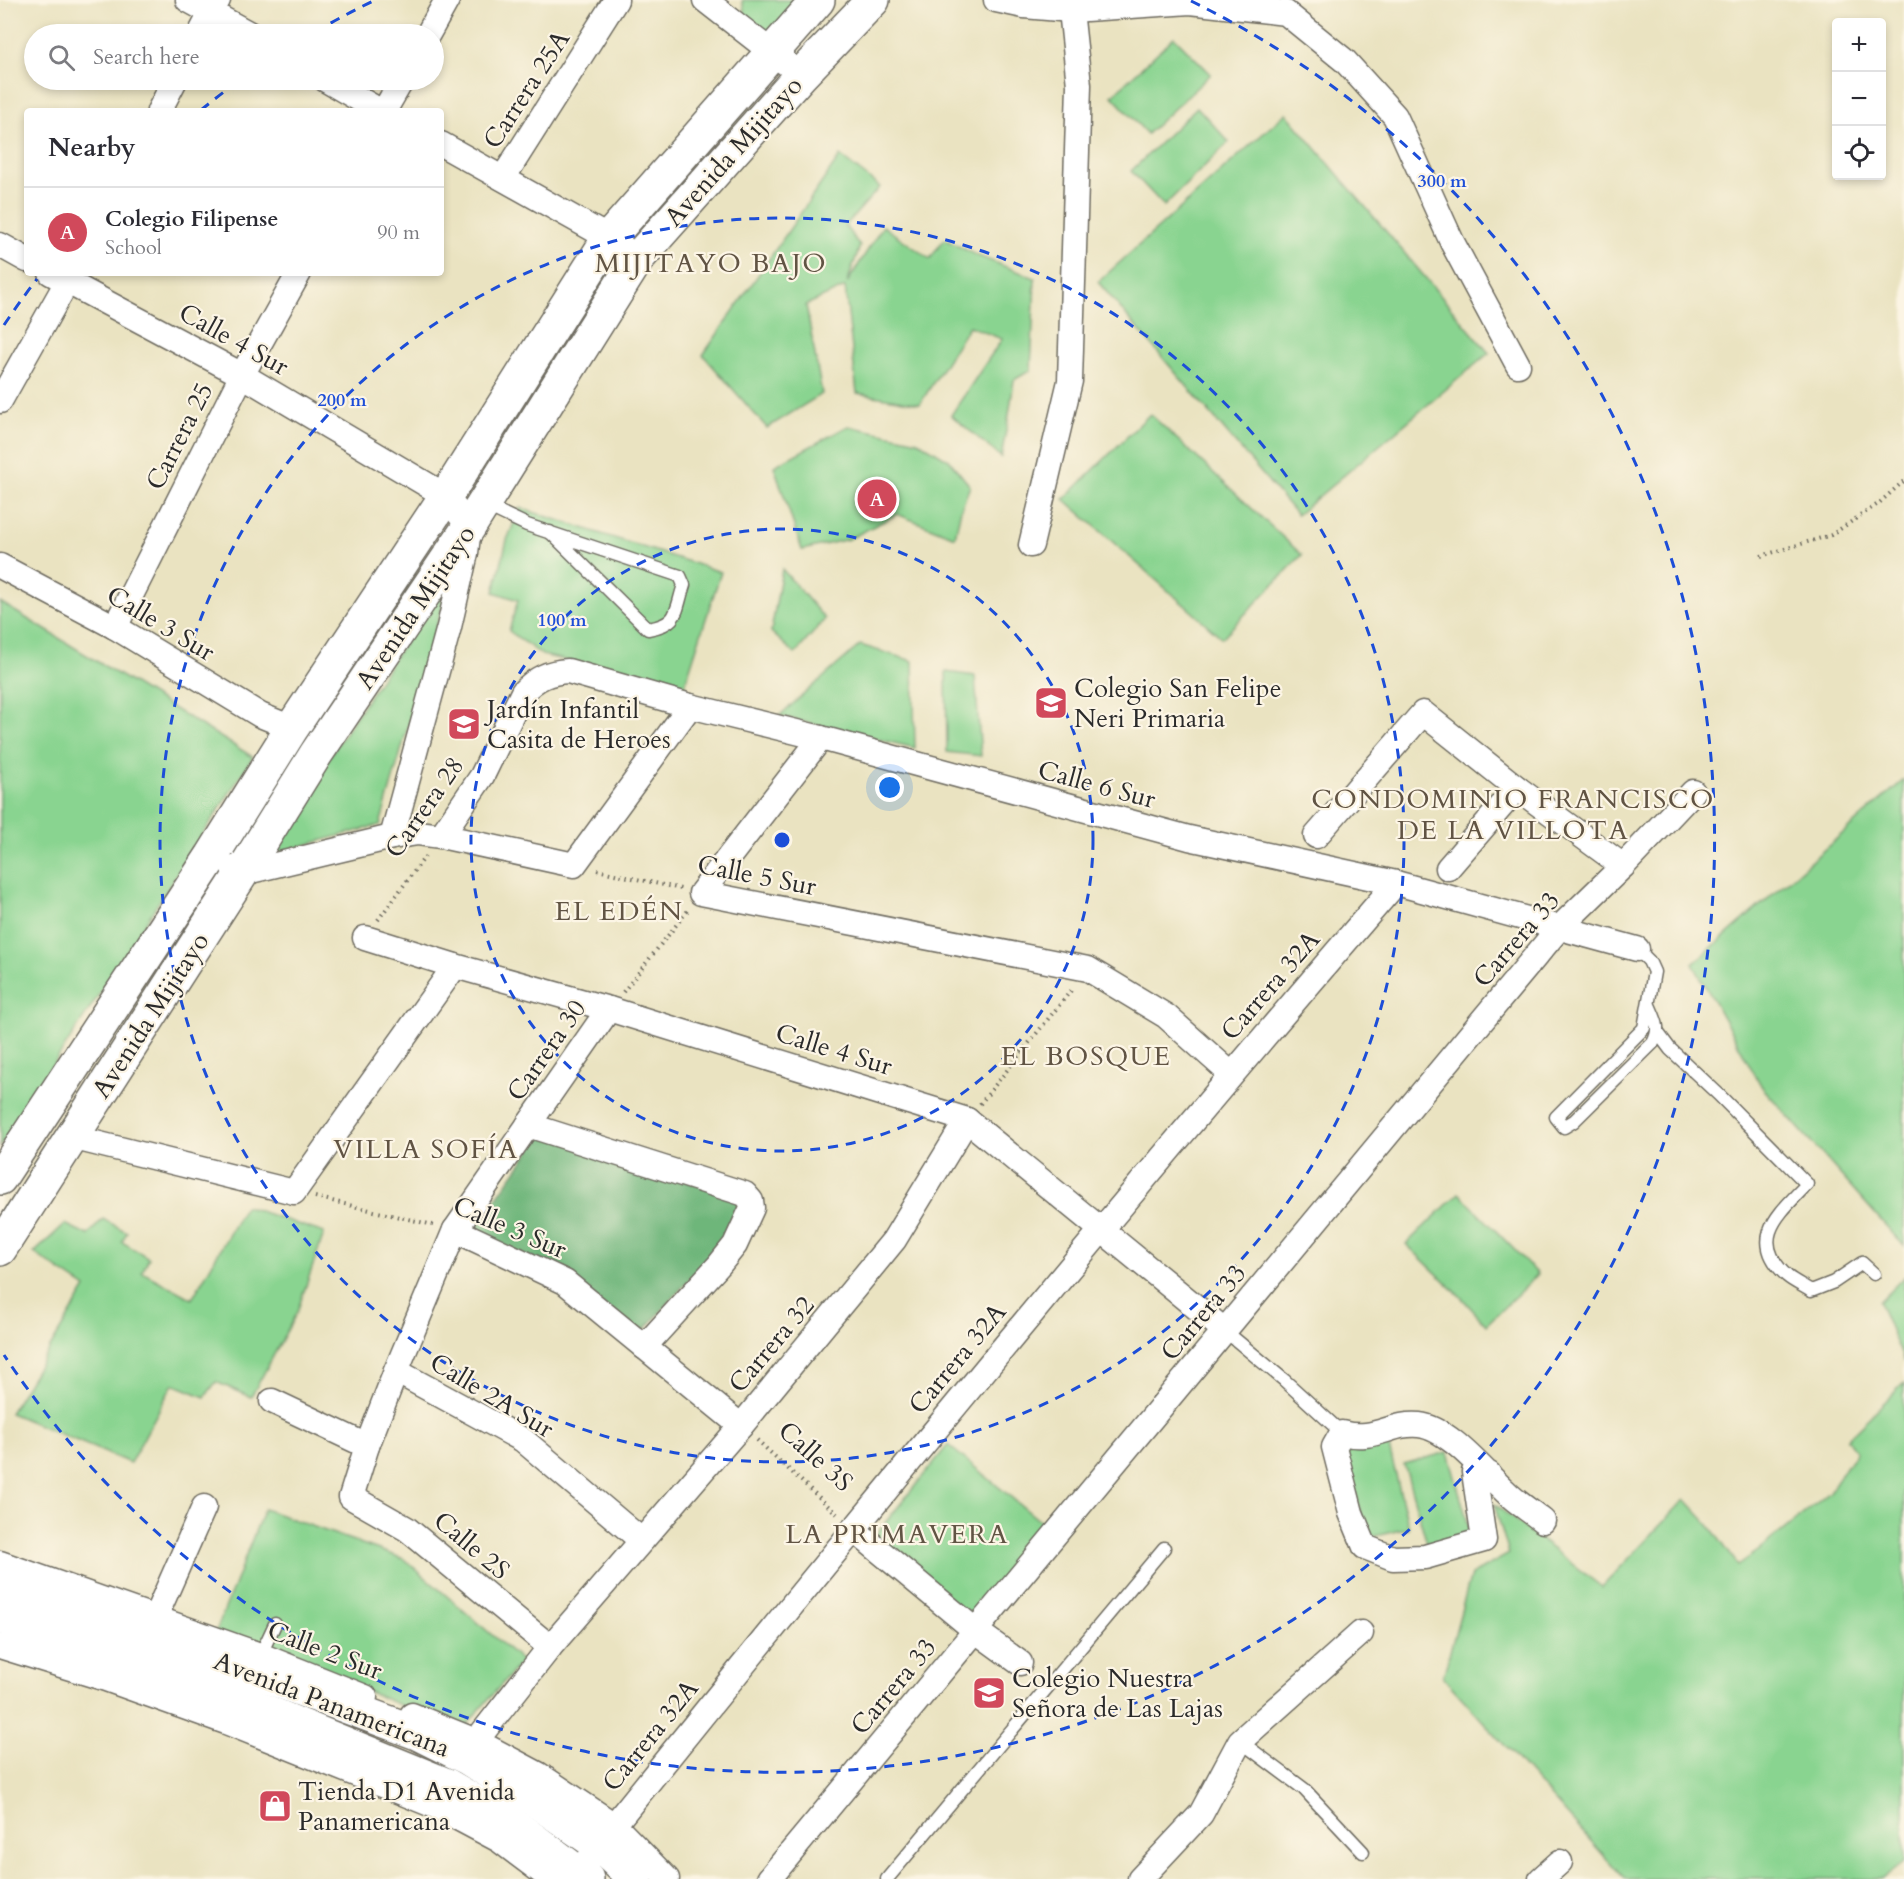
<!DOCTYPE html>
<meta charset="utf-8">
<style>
:root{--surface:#fff;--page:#f7f7f7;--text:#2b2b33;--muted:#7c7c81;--line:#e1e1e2;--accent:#d1495b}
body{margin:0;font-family:Cardo,serif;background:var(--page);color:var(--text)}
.controls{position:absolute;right:18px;top:18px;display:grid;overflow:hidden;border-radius:6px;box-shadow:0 3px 9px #0003}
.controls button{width:54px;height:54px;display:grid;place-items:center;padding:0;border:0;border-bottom:2px solid var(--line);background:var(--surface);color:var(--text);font:30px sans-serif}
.you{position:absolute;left:890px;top:788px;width:21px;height:21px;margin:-15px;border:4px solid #fff;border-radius:50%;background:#1a73e8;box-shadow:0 0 0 9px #1a73e833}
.badge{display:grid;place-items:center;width:39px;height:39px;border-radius:50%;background:var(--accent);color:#fff;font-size:20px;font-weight:700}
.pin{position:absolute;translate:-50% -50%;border:3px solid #fff;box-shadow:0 2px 6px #0006}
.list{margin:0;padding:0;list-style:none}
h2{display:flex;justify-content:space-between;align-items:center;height:78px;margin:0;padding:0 24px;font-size:26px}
h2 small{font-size:20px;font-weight:400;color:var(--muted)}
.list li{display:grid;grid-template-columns:39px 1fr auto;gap:18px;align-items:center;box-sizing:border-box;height:90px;padding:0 24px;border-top:2px solid var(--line)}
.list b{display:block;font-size:22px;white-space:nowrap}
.list p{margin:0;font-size:20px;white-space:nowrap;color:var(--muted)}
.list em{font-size:20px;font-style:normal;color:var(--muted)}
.icon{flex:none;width:33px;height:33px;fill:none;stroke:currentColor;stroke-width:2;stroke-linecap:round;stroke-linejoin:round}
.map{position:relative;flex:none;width:1904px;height:1879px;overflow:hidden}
.search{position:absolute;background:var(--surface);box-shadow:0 3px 9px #0003;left:24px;top:24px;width:420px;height:66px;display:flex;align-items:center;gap:15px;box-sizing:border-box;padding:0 21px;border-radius:33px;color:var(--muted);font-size:22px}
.panel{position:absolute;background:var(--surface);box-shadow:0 3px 9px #0003;left:24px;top:108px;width:420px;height:168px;border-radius:6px}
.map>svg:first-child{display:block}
.green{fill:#89d490;stroke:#5a805e;stroke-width:1.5}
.forest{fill:#6eb67a;stroke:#4c7052;stroke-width:1.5}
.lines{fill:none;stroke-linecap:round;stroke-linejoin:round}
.lane-casing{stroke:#6e6b60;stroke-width:15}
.street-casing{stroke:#6e6b60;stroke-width:27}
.secondary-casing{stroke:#6e6b60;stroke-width:36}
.primary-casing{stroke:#6e6b60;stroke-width:36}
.path{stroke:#6e6b60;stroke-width:4;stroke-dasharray:1.5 4.5;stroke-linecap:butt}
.lane{stroke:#fff;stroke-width:12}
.street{stroke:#fff;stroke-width:24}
.secondary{stroke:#fff;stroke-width:33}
.primary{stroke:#fff;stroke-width:33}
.ring{fill:none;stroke:#1d4ed8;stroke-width:3;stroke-dasharray:10 8}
.labels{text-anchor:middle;stroke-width:4.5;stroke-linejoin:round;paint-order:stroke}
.street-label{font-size:26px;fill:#2b2b2b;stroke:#fcf5e5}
.poi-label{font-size:26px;fill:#2b2b2b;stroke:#fcf5e5;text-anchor:start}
.neighbourhood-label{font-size:27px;letter-spacing:1.5px;fill:#615444;stroke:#fcf5e5}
.centre{fill:#1d4ed8;stroke:#fcf5e5;stroke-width:3}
.ring-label{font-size:18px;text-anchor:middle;font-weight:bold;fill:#1d4ed8;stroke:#fcf5e5;stroke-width:4.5;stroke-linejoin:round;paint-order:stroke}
</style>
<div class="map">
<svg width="1904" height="1879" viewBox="0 0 1904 1879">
<rect width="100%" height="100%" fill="#fcf5e5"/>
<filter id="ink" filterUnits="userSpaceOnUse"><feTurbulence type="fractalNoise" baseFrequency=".0167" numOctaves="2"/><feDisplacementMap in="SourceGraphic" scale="12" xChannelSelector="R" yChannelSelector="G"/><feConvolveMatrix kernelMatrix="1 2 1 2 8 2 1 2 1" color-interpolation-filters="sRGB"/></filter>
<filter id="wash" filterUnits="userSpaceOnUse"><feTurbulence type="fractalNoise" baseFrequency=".008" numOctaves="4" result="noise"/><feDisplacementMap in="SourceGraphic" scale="24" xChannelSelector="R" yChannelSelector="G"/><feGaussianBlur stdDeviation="1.35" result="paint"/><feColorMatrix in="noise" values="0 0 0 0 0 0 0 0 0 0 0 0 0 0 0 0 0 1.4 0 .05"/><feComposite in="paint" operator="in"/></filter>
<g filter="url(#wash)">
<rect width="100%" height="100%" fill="#eae3c1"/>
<g class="green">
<path d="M742 0H807L772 40 746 22Z"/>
<path d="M1174 37 1211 74 1147 134 1112 96Z"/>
<path d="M1197 107 1229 142 1164 206 1131 171Z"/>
<path d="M1286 113 1489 353 1297 515 1098 282Z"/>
<path d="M840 156 880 187 845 226 860 246 847 283 883 226 930 259 944 239 978 256 1035 278 1031 370 1014 380 1009 415 1001 457 951 415 1002 339 969 326 920 404 857 393 845 287 806 305 822 394 767 428 703 355Z"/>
<path d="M1150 414 1302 555 1222 638 1064 499Z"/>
<path d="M848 426 918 441 949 460 970 486 961 509 955 537 897 514 849 539 802 550 774 466Z"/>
<path d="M520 508 721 572 684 687 542 655 509 631 518 600 494 592 507 540Z"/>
<path d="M782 569 825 619 795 654 771 632Z"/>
<path d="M439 590 443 603 380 825 264 856Z"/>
<path d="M0 602 253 757 0 1147Z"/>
<path d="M860 645 913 661 915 748 779 716Z"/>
<path d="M946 672 975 676 981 756 947 752Z"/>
<path d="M1904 780V1246L1762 1087 1693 964Z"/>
<path d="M1459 1193 1538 1274 1486 1325 1461 1297 1406 1244Z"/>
<path d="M245 1206 324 1233 297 1312 251 1397 216 1382 205 1397 173 1384 130 1463 10 1413 86 1288 34 1253 65 1224 88 1235 103 1219 127 1232 122 1242 149 1258 142 1272 192 1299Z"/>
<path d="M1904 1277V1361L1879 1302Z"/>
<path d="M1904 1383V1862L1882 1879H1625L1443 1677 1471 1575 1509 1554 1494 1504 1602 1587 1685 1499 1709 1525 1738 1565 1758 1551 1830 1492 1856 1452 1847 1439Z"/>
<path d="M1386 1435 1409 1528 1367 1538 1344 1446Z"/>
<path d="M948 1445 1046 1526 970 1619 873 1538Z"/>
<path d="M1448 1452 1471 1534 1428 1547 1404 1464Z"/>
<path d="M264 1509 404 1559 522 1661 461 1731 291 1659 215 1634Z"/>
</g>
<path class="forest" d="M542 1134 741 1199 723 1241 642 1333 475 1228Z"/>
</g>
<g filter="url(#ink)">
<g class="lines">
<g class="lane-casing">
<g id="lane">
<path d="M485 505 527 525 680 576 684 585C675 612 679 624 648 629L550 532"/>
<path d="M1637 949 1649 961 1654 972 1644 1028 1556 1117 1564 1127 1574 1121 1653 1043C1661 1028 1656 1021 1649 1005"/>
<path d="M1658 1033 1670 1049 1718 1094 1807 1184C1779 1214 1747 1239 1787 1276 1794 1282 1804 1286 1811 1291L1834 1282 1862 1263 1874 1274"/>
<path d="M1224 1330 1284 1380 1342 1433"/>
<path d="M259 1658 275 1624"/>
<path d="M1240 1741 1304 1789 1363 1852"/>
<path d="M887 1879 1164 1548"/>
</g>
</g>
<g class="street-casing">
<g id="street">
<path d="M188 0 250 34"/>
<path d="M705 0 801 75"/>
<path d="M996 0 1024 6 1071 10 1190 2 1286 13 1345 61 1395 116 1452 242 1518 365"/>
<path d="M200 34 218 0"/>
<path d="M428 34 447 0"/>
<path d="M326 80 380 111"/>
<path d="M159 111 175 80"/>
<path d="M384 111 402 80"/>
<path d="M441 144 609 238 638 258"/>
<path d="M503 178 616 0"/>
<path d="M0 245 27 260"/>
<path d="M51 273 242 375 446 496 469 527 466 553 449 627 392 837"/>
<path d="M0 401 72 273"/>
<path d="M1031 545 1070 381 1079 85 1071 10"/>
<path d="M0 566 115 627 260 715 292 728"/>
<path d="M115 627 242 375 299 273"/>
<path d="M821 738 701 893 1088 969 1166 1016 1231 1074"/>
<path d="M441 836 482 776 523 692C536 678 549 672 568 671L690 706 821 738 1189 838 1396 883 1637 949"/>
<path d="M1316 836 1423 713 1517 788 1623 866"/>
<path d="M233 868 242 873 392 837 418 833 441 836 574 865 690 706"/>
<path d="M1448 868 1517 788"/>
<path d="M365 938 455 966 609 1009 967 1120 1224 1330"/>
<path d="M528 1125 745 1194 751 1201 752 1208 735 1245 719 1265 644 1347"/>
<path d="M71 1137 294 1192 455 966"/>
<path d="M455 1230 565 1282 741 1426"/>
<path d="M396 1371 523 1440 641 1540"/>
<path d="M272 1401 367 1446"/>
<path d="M1489 1474 1474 1472 1484 1540 1425 1557 1393 1558 1365 1547 1351 1513 1334 1447 1342 1433C1375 1442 1391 1422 1419 1425 1449 1428 1484 1472 1506 1492 1517 1503 1531 1511 1543 1521"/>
<path d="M853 1529 976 1631 1020 1663"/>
<path d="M0 1563 260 1655 365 1697"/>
<path d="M155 1618 204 1507"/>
<path d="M0 1646 103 1678 226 1722 435 1806 499 1840 551 1879"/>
<path d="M550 1647 407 1529 351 1497 367 1446 396 1371 455 1230 609 1009"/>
<path d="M412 1715 476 1741 538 1774 614 1825 667 1879"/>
<path d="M476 1741 550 1647 741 1426 894 1240 967 1120"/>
<path d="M589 1859 614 1825C870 1507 1129 1192 1396 883"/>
<path d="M769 1879 1559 928 1623 866 1693 792"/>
<path d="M1140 1879 1201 1814 1240 1741 1361 1633"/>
<path d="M1541 1879 1560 1862"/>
</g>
</g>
<g class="secondary-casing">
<g id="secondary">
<path d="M0 1178 212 856 292 728 446 496 609 238 818 0"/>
<path d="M0 1249 242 873 316 754 469 527 638 258 801 75 873 0"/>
</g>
</g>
<g class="primary-casing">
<g id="primary">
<path d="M0 1585 254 1672 417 1733 467 1758 533 1799 599 1845 635 1879"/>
<path d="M0 1617 238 1700 447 1785 510 1822 587 1879"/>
</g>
</g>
<g class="path">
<path d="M1761 556 1831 535 1878 504 1904 481"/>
<path d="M597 870 681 889"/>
<path d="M378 920 427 854"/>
<path d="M623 992 689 909"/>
<path d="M980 1104 1073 988"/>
<path d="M315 1197 433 1225"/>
<path d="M757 1440 837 1514"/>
</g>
<use href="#lane" class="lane"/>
<use href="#street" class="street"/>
<use href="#secondary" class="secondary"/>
<use href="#primary" class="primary"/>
</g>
</g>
<g class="ring">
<circle cx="782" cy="840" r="311"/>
<circle cx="782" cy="840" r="622"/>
<path d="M4 325A933 933 0 0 1 37 279M201 110A933 933 0 0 1 240 80M315 32A933 933 0 0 1 373 1M1191 1A933 933 0 1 1 4 1355"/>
</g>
<defs>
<g id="school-square" transform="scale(1.725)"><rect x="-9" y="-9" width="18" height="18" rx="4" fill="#d1495b" stroke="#fcf5e5"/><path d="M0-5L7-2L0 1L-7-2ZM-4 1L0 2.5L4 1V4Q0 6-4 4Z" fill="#fff"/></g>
<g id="shop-square" transform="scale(1.725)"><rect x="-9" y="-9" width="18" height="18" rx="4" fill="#d1495b" stroke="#fcf5e5"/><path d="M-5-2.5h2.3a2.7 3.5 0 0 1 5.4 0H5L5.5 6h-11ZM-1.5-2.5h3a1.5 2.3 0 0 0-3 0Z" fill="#fff"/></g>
</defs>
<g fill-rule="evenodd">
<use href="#school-square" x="1051" y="703"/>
<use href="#school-square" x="464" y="724"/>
<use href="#school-square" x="989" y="1693"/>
<use href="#shop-square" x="275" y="1806"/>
</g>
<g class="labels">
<g class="street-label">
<text transform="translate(526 89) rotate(-57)" y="9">Carrera 25A</text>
<text transform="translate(733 151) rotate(-48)" y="9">Avenida Mijitayo</text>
<text transform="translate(234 339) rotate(29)" y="9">Calle 4 Sur</text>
<text transform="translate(179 436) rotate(-63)" y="9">Carrera 25</text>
<text transform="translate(415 607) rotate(-56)" y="9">Avenida Mijitayo</text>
<text transform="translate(161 623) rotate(31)" y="9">Calle 3 Sur</text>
<text transform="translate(1097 784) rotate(15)" y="9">Calle 6 Sur</text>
<text transform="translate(424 807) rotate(-55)" y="9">Carrera 28</text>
<text transform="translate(757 875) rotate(11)" y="9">Calle 5 Sur</text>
<text transform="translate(1516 939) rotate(-49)" y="9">Carrera 33</text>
<text transform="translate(1270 985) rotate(-49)" y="9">Carrera 32A</text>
<text transform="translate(150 1015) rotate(-57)" y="9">Avenida Mijitayo</text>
<text transform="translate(834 1049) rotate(17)" y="9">Calle 4 Sur</text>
<text transform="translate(546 1050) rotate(-55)" y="9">Carrera 30</text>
<text transform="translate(510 1227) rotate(23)" y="9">Calle 3 Sur</text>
<text transform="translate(1203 1312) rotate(-50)" y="9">Carrera 33</text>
<text transform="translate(771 1344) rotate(-50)" y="9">Carrera 32</text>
<text transform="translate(957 1358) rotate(-50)" y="9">Carrera 32A</text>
<text transform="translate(492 1395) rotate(31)" y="9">Calle 2A Sur</text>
<text transform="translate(816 1456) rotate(42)" y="9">Calle 3S</text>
<text transform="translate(472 1545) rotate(40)" y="9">Calle 2S</text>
<text transform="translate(325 1650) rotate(21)" y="9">Calle 2 Sur</text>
<text transform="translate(893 1686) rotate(-50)" y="9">Carrera 33</text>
<text transform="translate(332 1704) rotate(21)" y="9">Avenida Panamericana</text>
<text transform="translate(650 1735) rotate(-51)" y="9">Carrera 32A</text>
</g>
<g class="poi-label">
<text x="1074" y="697">Colegio San Felipe<tspan x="1074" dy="30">Neri Primaria</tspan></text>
<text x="487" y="718">Jardín Infantil<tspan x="487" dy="30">Casita de Heroes</tspan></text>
<text x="1012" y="1687">Colegio Nuestra<tspan x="1012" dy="30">Señora de Las Lajas</tspan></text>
<text x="298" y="1800">Tienda D1 Avenida<tspan x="298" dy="30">Panamericana</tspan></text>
</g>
<g class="neighbourhood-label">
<text x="711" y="272">MIJITAYO BAJO</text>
<text x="1513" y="808">CONDOMINIO FRANCISCO<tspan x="1513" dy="31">DE LA VILLOTA</tspan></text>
<text x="619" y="920">EL EDÉN</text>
<text x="1086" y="1065">EL BOSQUE</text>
<text x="426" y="1158">VILLA SOFÍA</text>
<text x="897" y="1543">LA PRIMAVERA</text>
</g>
</g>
<circle cx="782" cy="840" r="9" class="centre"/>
<g class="ring-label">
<text x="1442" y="187">300 m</text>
<text x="342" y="406">200 m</text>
<text x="562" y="626">100 m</text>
</g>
</svg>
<div class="controls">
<button>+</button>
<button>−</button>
<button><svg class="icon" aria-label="locate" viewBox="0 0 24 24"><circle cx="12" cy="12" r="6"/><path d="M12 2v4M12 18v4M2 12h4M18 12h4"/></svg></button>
</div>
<div class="you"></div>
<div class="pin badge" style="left:877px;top:499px">A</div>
<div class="search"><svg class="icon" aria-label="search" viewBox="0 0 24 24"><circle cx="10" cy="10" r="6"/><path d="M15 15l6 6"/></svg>Search here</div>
<section class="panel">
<h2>Nearby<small></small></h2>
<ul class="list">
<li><span class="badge">A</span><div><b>Colegio Filipense</b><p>School</p></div><em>90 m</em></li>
</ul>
</section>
</div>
